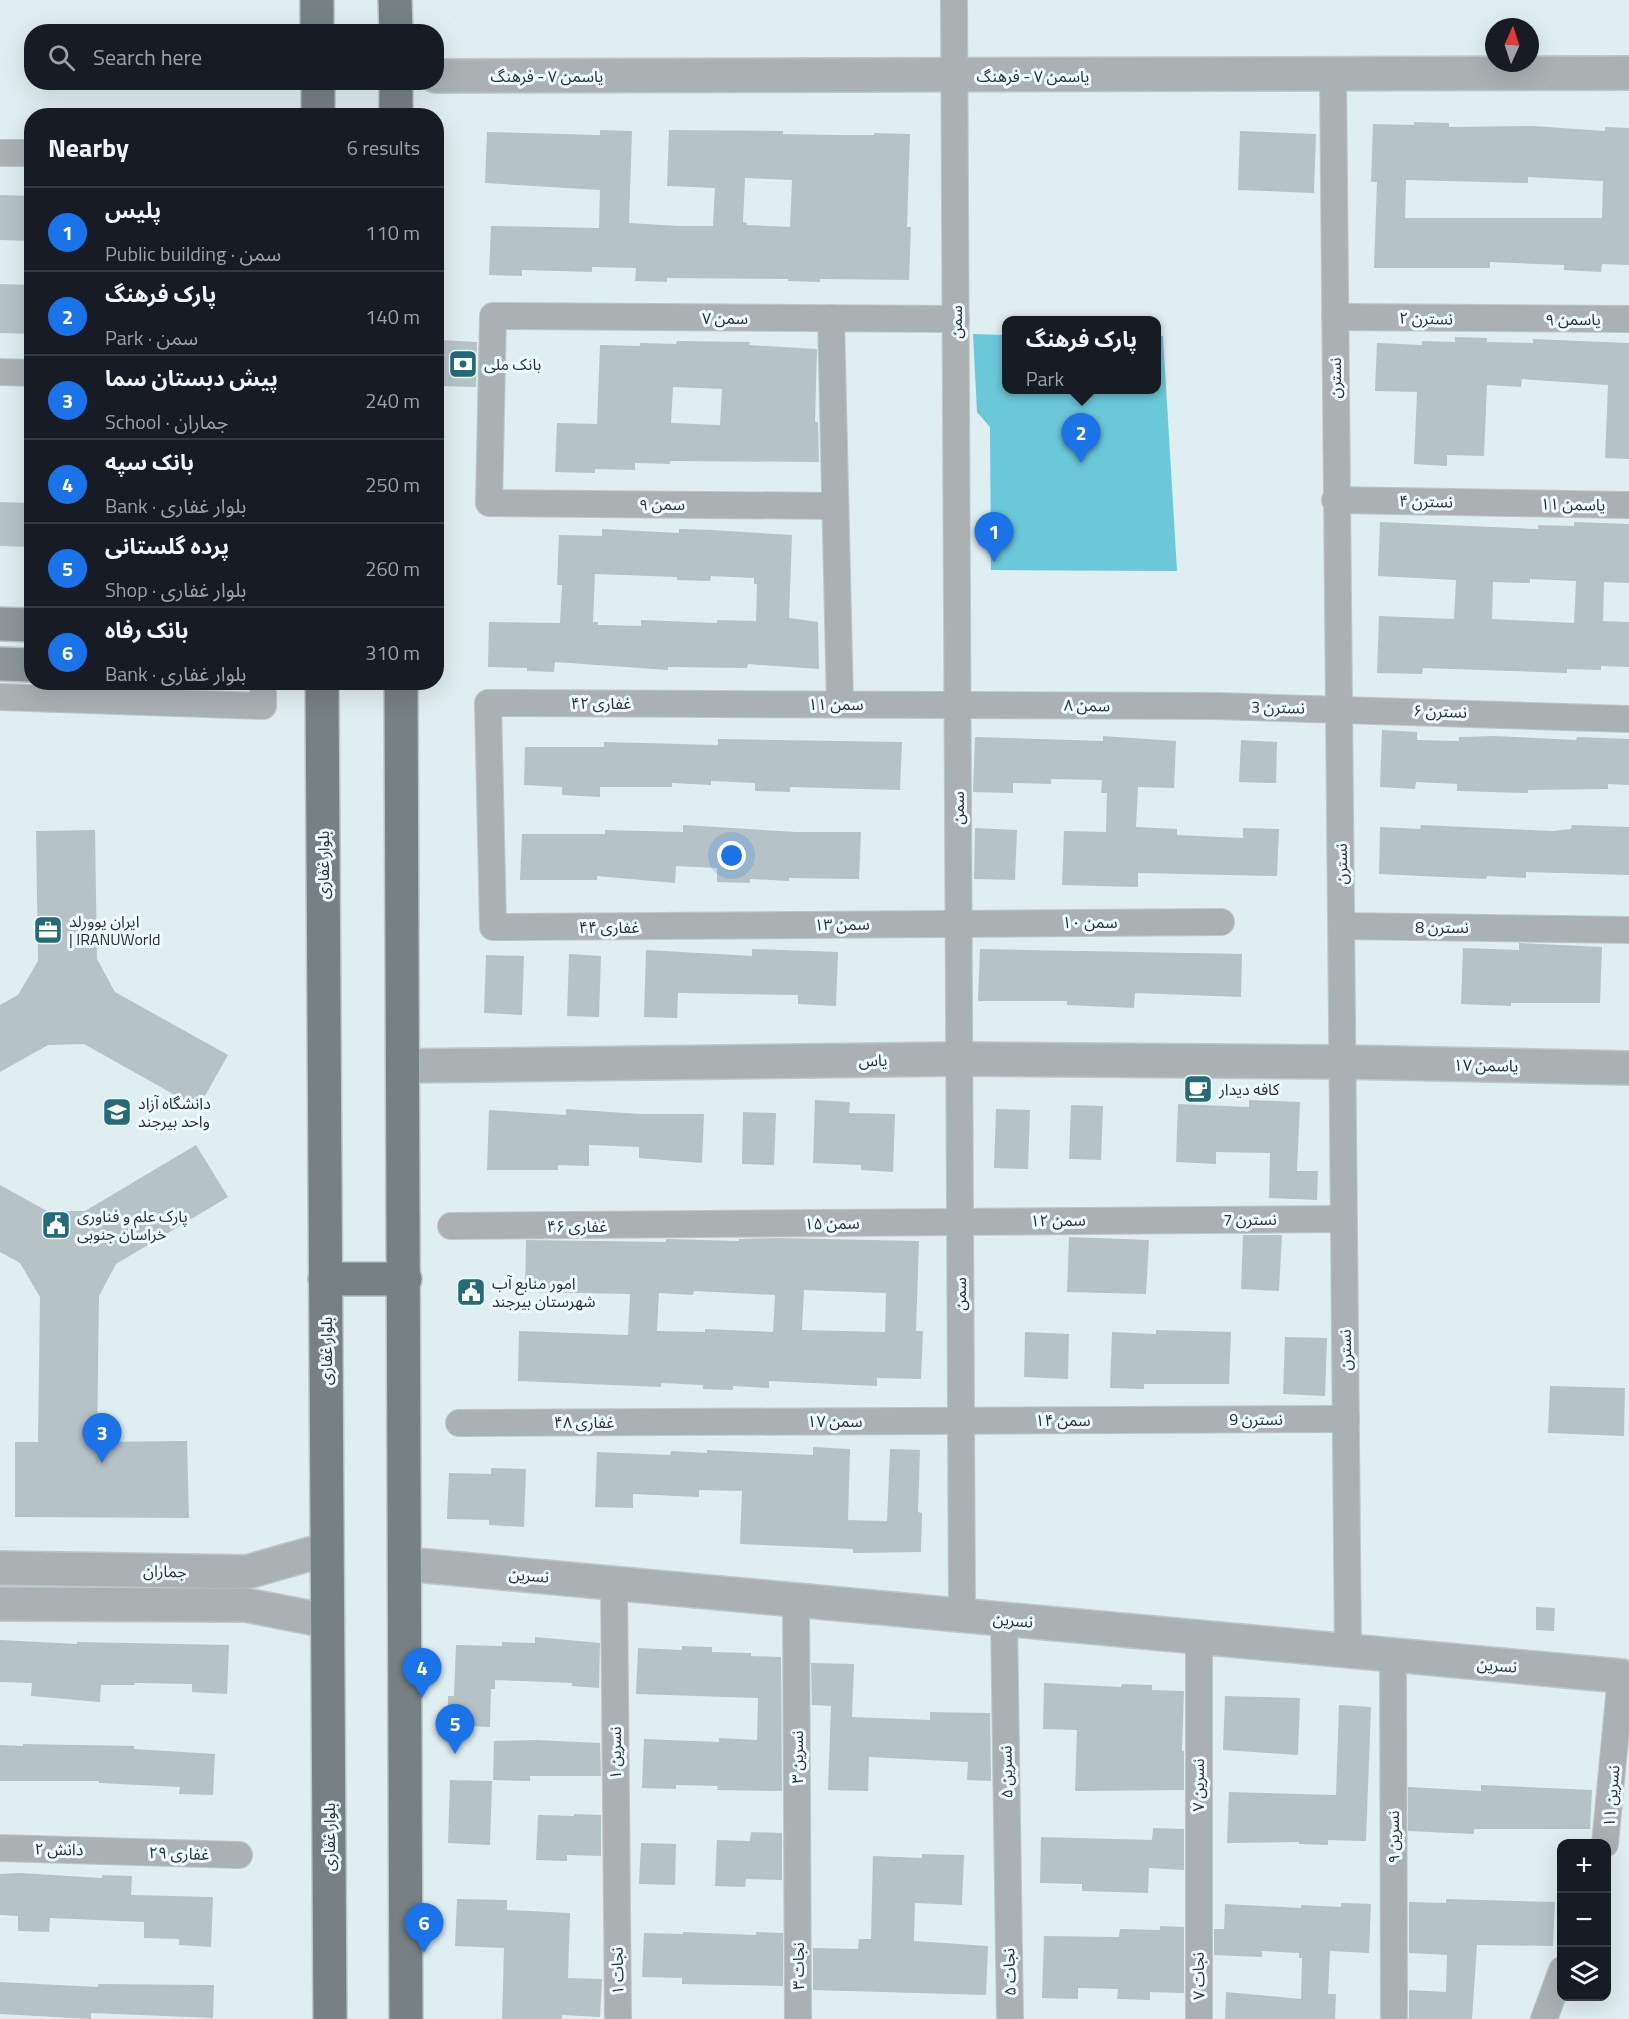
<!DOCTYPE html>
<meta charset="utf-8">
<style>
:root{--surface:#171b24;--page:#242831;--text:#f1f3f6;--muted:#9ea1a6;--line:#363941;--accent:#1a73e8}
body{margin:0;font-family:"Titillium Web","Noto Sans Arabic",sans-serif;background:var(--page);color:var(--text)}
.controls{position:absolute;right:18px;bottom:18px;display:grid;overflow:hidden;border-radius:12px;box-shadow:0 6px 24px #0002}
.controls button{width:54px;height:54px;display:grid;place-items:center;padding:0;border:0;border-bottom:2px solid var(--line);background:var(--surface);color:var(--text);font:30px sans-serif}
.compass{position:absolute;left:1485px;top:18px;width:54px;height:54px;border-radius:50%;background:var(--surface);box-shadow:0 6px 24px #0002;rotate:3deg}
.you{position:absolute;left:732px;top:856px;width:21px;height:21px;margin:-15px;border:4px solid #fff;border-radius:50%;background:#1a73e8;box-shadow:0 0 0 9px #1a73e833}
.badge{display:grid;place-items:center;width:39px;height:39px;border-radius:50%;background:var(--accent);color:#fff;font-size:20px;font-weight:700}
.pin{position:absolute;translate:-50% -50px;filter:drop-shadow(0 2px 3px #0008)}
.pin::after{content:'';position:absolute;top:32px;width:21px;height:18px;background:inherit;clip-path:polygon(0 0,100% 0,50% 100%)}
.popup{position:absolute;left:1002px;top:316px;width:159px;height:78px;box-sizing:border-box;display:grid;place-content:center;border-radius:12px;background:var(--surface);filter:drop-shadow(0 2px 4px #0005);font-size:20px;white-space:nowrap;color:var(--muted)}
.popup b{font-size:22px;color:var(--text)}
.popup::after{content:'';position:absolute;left:50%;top:100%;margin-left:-12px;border:12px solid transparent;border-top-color:var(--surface)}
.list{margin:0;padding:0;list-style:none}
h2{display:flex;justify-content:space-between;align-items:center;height:78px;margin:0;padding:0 24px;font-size:26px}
h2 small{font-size:20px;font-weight:400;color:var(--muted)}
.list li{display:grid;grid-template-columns:39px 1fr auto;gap:18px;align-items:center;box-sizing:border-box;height:84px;padding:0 24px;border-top:2px solid var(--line)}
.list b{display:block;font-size:22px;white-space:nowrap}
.list p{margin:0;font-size:20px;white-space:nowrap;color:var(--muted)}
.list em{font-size:20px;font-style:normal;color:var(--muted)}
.icon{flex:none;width:33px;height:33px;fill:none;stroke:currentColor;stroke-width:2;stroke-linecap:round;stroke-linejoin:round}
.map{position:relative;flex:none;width:1629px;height:2019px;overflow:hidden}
.search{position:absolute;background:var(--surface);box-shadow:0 6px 24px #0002;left:24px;top:24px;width:420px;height:66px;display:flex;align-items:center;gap:15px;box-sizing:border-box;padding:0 21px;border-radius:24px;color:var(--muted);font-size:22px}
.panel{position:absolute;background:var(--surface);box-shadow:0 6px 24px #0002;left:24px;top:108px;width:420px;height:582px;border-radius:24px}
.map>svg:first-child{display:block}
.green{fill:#6bc8d8}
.building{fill:#b5c3c6;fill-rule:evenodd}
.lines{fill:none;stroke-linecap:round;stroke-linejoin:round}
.minor-casing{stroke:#bbc8ca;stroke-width:28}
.tertiary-casing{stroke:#bbc8ca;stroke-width:36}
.secondary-casing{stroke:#bbc8ca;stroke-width:36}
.primary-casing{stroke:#bbc8ca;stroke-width:36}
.minor{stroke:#abb1b3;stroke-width:26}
.tertiary{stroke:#abb1b3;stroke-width:33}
.secondary{stroke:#8c9597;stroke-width:33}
.primary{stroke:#768183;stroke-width:33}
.labels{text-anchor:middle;stroke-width:6;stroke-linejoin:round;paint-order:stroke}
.street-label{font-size:16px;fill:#2b3132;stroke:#edfbfe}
.poi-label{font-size:16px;fill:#2b3132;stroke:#edfbfe;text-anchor:start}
</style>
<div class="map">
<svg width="1629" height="2019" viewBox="0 0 1629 2019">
<rect width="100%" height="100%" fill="#dfeef0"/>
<path class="green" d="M973 334 1006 335V390H1156V336H1163L1177 571 991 570 990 427 977 412Z"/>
<g class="building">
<path d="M1414 122 1449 123V127L1533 126 1605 131V127L1629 128V265L1602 264 1601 272 1564 270V265L1490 262V268H1374L1377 182H1371L1373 124 1414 125ZM1528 177 1603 181 1602 218H1405L1406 180 1528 183Z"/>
<path d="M600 130 632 131 629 223 679 226H713L715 188 667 186 669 130 783 131V134L838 135H874V133L910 134 907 227H911L909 280 820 279V282L788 281V279L667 278V282L635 281 636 268 592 267V272L522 270V276L489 275 491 226 599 228 600 190 485 183 487 132 600 135ZM745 178 792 180 790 227 747 225V223L743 222Z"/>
<path d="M1240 131 1316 134 1314 193 1238 190Z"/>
<path d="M0 195 32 196V241L0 240Z"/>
<path d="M0 284 32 285V334L0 333Z"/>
<path d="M1455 337 1487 338V342L1533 343V339L1629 343V459L1605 458 1608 385 1522 379 1521 387 1487 385 1484 456 1447 455V466L1414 464 1417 392 1375 391 1377 343 1422 345V341L1455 342Z"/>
<path d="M441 340 477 342 476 387 439 386Z"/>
<path d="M677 341 750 342 749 345 817 349 815 422H818L819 462 670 461V464L635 463V470L595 469V473L555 472 557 423 597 424 600 345 640 346V343L676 344ZM673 387 722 389 720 425 671 423Z"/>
<path d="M0 502 32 503V547L0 546Z"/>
<path d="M1380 522 1538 529V525L1574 526V522L1629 524V583L1604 582 1603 621 1629 622V667L1601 666V670L1567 669V673L1423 668 1422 674 1377 673 1379 616 1454 619 1456 580 1378 576ZM1530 579 1576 581 1574 623 1492 619 1493 582 1530 583Z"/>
<path d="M602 529 679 533V529L712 530 792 535 789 618 818 622 819 669 748 664 747 668 668 667V670L555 662 554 672 527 671V668L488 667 489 622 560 623 562 585H557L559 535 602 536ZM595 574 677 577V580L710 581 711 576 754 578V584H757L756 621 717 620V623L641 620V626L598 625V622H593Z"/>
<path d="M1382 730 1417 732V740L1459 741V737L1495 736 1576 740 1577 737 1629 739V785L1608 784V789L1528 790V793L1457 791V784L1416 782 1415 789 1380 787Z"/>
<path d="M1103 736 1176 741 1174 788 1138 787 1136 827 1177 829V835L1243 838V828L1279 829 1277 876 1138 873V887L1062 885 1064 831 1106 832 1107 793H1101L1102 780 1051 779V784L1013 783V793L973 792 975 737 1103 741Z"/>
<path d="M718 739 902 742 900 790 790 787V792L755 791V783L711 781V785L672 783V787H600V797L562 795V787L524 785 525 747H604V742L718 745Z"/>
<path d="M1241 740 1277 742 1276 783 1239 782Z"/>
<path d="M683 825 796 832H861L859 879 789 878V881L750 879V883L717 882V868L676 866 675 883 597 876V880H520L522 834H605V830L683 832Z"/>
<path d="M1421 825 1553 831 1571 829 1572 825 1629 827V875L1526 872V878L1487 876 1486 879 1379 874 1380 827 1420 829Z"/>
<path d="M975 828 1017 830 1015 880 974 879Z"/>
<path d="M95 830 97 959 115 992 228 1055 198 1108 84 1044 48 1045 0 1072V1005L18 995 38 961 36 831Z"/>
<path d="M1519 943 1602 947 1600 1003H1511V1006L1461 1004 1463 948 1519 950Z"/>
<path d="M752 949 838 952 836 1006 798 1004V995L678 993 677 1018 644 1017 646 950 752 956Z"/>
<path d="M980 949 1242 954 1241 997 1135 993 1134 1008 1067 1005V1001H978Z"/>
<path d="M569 954 601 956 599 1017 567 1016Z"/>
<path d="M486 955 524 956 522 1015 484 1013Z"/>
<path d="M815 1100 850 1102 849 1113 895 1114 893 1172 861 1170V1165L813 1163Z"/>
<path d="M1249 1100 1300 1102 1297 1171H1318L1317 1200 1269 1198 1270 1153 1216 1152V1164L1176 1162 1178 1104 1249 1107Z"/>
<path d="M1071 1105 1103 1106 1101 1160 1069 1159Z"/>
<path d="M566 1109 640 1114H704L702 1163 639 1158V1147L589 1145V1166L558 1165V1170H487L489 1110 566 1115Z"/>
<path d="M996 1109 1030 1110 1028 1169 994 1168Z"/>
<path d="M743 1112 776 1113 774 1165 742 1164Z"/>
<path d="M196 1145 228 1197 116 1264 99 1296 97 1442 187 1441 189 1518 15 1517V1442H38L40 1297 20 1263 0 1252V1185L47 1211H85Z"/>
<path d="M1243 1235H1282L1279 1291 1241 1289Z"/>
<path d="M1069 1237 1149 1240 1146 1294 1067 1292Z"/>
<path d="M777 1238 919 1241 916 1331H923L921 1379 877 1378V1386L769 1381V1388L733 1386V1390L703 1389V1385L661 1383V1387L518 1381 519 1331 628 1335 630 1294 525 1292 526 1240 666 1242V1239L739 1241V1239ZM804 1290 886 1293 885 1332 802 1330ZM694 1291 775 1295 773 1332 705 1329V1332L657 1331 659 1293 693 1295Z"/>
<path d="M1156 1330 1231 1332 1229 1384H1144V1389L1110 1388 1112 1332 1156 1334Z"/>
<path d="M1025 1332 1069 1334 1068 1379 1024 1377Z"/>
<path d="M1285 1337 1327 1338 1325 1396 1283 1394Z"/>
<path d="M1550 1386 1625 1388 1624 1436 1548 1433Z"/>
<path d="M813 1447 850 1449 848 1520 887 1521 890 1449 920 1450 918 1512 922 1513 921 1552 853 1553V1549L740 1544 742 1491 699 1490V1497L633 1494V1508L595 1507 597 1452 670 1455 671 1451 707 1453V1450L813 1455Z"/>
<path d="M491 1468 526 1469 524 1527 489 1525V1520L447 1519 449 1473 491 1474Z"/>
<path d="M1536 1607 1555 1608 1554 1631 1536 1630Z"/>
<path d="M535 1637 600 1643 599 1688 572 1686V1683L495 1680V1689H491L490 1727 448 1725V1696H454L456 1645 502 1646V1642L535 1643Z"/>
<path d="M0 1640 77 1644V1642L229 1645 227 1694 192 1692V1684L135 1683 134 1685H101L100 1702 31 1696 32 1683 0 1682Z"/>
<path d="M682 1646 712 1647V1652L751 1653V1656L781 1657 782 1791 717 1790 718 1786 676 1785V1789L642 1788 644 1739 719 1742V1738L757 1740 758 1698 636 1694 638 1648 682 1650Z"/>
<path d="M811 1663 854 1664 852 1717 930 1720V1712L990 1713 991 1781 967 1780 968 1762 869 1757 868 1791 828 1790 831 1706 812 1705Z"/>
<path d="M1044 1683 1121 1687 1122 1684 1152 1685V1690L1184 1691 1182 1751H1184V1790L1075 1791 1077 1730 1043 1729Z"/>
<path d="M1225 1696 1300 1698 1298 1755 1223 1750Z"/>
<path d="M1339 1705 1371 1707 1366 1841 1328 1840V1845L1299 1844V1842L1227 1843 1229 1792 1336 1795Z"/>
<path d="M536 1740 600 1743 601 1776H530V1781L493 1780 494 1741Z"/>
<path d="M23 1744 134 1746V1749L215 1754 213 1795 179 1794 180 1787 99 1783V1781H0V1745L23 1746Z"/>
<path d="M450 1780 492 1781 490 1845 448 1843Z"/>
<path d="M1481 1785 1592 1790 1590 1829H1474V1834L1408 1831V1787L1481 1791Z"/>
<path d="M574 1814 601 1815V1856L567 1855V1861L536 1860 538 1815 574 1816Z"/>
<path d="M1153 1828 1184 1829V1870L1149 1868 1148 1893 1082 1891V1884L1040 1883 1041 1837 1152 1840Z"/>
<path d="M751 1832 782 1833V1880L746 1879 745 1887 715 1886 717 1840 750 1841Z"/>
<path d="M641 1843 676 1844 675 1885 639 1884Z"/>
<path d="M922 1854 964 1855 962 1905 915 1903 914 1941 988 1946 986 1995 813 1990V1948L858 1949 859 1939H871L873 1856 922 1858Z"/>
<path d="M20 1873 102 1878V1875L132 1876 131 1895 213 1897 211 1947 179 1945V1939L144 1938V1922L50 1918 49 1932 18 1931V1916L0 1915V1874Z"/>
<path d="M457 1899 507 1900V1910L570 1913 568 1978 602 1979 600 2017 562 2015V2019H502L504 1948 455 1946Z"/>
<path d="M1446 1899 1555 1902 1553 1946 1477 1945 1472 2019H1409V1990L1446 1992 1447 1955 1409 1953V1902L1446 1903Z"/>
<path d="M1341 1903 1371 1904 1369 1953 1330 1951 1328 1994H1336L1335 2019H1225L1226 1992 1301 1999 1302 1958H1299V1953L1262 1951V1957L1214 1955V1929H1224L1225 1904 1301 1908V1905L1341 1907Z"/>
<path d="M1160 1926 1184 1927V1993L1150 1992V2000L1117 1999 1118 1989 1078 1988V1999L1042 1998 1044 1936 1119 1937 1120 1929 1160 1930Z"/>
<path d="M683 1932 756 1935V1932L783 1933V1986L682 1984V1978L642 1977 644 1933 683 1934Z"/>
<path d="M0 1982 98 1987V1984L214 1985 213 2018 91 2013V2019L0 2014Z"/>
</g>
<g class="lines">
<g class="minor-casing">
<g id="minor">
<path d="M954 0 962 1615"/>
<path d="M1333 75 1348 1652"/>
<path d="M0 153H32"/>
<path d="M1335 317 1629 319"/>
<path d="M831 318 840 704"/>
<path d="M0 372 32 373"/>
<path d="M1335 500 1629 505"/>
<path d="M835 506 489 503 493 316 956 319"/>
<path d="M0 697 263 706V682"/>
<path d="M1221 922 493 927 488 703 1217 706 1629 719"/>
<path d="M1342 926 1629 930"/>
<path d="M451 1226 1344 1219"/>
<path d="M459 1423 1346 1419"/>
<path d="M614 1583 618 2019"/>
<path d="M796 1600 798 2019"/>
<path d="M1004 1619 1010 2019"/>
<path d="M1199 1637V2019"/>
<path d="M1393 1655 1394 2019"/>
<path d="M1605 1844 1621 1676"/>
<path d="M0 1848 239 1855"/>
<path d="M1544 2019 1562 1970"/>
</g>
</g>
<g class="tertiary-casing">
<g id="tertiary">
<path d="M436 76 1629 73"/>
<path d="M403 1066 959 1059 1343 1062 1629 1068"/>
<path d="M405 1564 1621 1676"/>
<path d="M0 1568 247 1572 327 1549"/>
<path d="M0 1604 246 1605 327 1621"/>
</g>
</g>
<g class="secondary-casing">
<g id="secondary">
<path d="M0 624 32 625"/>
<path d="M0 664 32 665"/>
</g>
</g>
<g class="primary-casing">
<g id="primary">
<path d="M317 0V32"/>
<path d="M395 0 396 32"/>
<path d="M318 82V116"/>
<path d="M396 82V116"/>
<path d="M322 682 330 2019"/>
<path d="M401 682 406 2019"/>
<path d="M325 1279H405"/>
</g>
</g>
<use href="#minor" class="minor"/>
<use href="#tertiary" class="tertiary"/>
<use href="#secondary" class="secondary"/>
<use href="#primary" class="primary"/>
</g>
<defs>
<g id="bank-square" transform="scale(1.5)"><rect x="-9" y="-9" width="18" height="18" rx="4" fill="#226b77" stroke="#edfbfe"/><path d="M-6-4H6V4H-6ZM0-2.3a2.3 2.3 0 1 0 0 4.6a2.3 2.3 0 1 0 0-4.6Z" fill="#fff"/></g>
<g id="office-square" transform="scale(1.5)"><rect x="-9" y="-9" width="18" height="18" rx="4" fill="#226b77" stroke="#edfbfe"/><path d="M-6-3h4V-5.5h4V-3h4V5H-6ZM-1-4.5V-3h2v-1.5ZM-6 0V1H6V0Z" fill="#fff"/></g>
<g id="cafe-square" transform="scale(1.5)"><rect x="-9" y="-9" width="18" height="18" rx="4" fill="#226b77" stroke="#edfbfe"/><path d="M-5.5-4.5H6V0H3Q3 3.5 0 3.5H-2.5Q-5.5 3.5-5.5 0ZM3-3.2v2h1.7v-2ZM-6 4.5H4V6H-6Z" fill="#fff"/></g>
<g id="university-square" transform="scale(1.5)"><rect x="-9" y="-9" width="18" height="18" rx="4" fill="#226b77" stroke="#edfbfe"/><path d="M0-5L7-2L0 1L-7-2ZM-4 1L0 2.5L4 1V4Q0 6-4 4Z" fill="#fff"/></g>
<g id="civic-square" transform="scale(1.5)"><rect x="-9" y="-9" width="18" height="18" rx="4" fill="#226b77" stroke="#edfbfe"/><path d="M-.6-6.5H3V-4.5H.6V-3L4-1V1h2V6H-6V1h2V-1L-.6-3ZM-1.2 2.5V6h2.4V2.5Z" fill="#fff"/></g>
</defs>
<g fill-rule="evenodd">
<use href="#bank-square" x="463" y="364"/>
<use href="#office-square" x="48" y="930"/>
<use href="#cafe-square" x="1198" y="1089"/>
<use href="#university-square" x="117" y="1112"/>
<use href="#civic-square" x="56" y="1225"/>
<use href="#civic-square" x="471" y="1292"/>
</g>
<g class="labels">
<g class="street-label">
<text x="547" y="82">یاسمن ۷ - فرهنگ</text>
<text x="1033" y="82">یاسمن ۷ - فرهنگ</text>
<text x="725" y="324">سمن ۷</text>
<text transform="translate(1426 318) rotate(1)" y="6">نسترن ۲</text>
<text x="1573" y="325">یاسمن ۹</text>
<text transform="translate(956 322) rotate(-90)" y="6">سمن</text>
<text transform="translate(1335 378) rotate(-90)" y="6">نسترن</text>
<text transform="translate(1426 501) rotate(1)" y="6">نسترن ۴</text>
<text x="662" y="510">سمن ۹</text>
<text transform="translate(1573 504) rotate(1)" y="6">یاسمن ۱۱</text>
<text x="601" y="709">غفاری ۴۲</text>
<text x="836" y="710">سمن ۱۱</text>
<text transform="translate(1087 705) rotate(1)" y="6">سمن ۸</text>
<text transform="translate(1278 707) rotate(1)" y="6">نسترن 3</text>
<text transform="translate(1440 711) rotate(2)" y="6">نسترن ۶</text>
<text transform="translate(958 808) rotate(-90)" y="6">سمن</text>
<text transform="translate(1341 864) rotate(-91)" y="6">نسترن</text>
<text transform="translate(323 865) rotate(-90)" y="6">بلوار غفاری</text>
<text x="1090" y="928">سمن ۱۰</text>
<text transform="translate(842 924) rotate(-1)" y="6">سمن ۱۳</text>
<text x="609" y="933">غفاری ۴۴</text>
<text x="1442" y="933">نسترن 8</text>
<text transform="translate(873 1060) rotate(-1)" y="6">یاس</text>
<text transform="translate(1486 1065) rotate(1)" y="6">یاسمن ۱۷</text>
<text x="1250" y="1225">نسترن 7</text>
<text transform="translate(1058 1220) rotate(-1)" y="6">سمن ۱۲</text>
<text transform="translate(832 1223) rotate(-1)" y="6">سمن ۱۵</text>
<text x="577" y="1232">غفاری ۴۶</text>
<text transform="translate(960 1294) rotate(-90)" y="6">سمن</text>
<text transform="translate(1345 1350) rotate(-91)" y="6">نسترن</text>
<text transform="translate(326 1351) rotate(-90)" y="6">بلوار غفاری</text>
<text x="1256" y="1425">نسترن 9</text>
<text x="1063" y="1426">سمن ۱۴</text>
<text x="835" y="1427">سمن ۱۷</text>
<text x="584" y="1428">غفاری ۴۸</text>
<text transform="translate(165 1571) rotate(1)" y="6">جماران</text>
<text transform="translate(529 1575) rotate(5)" y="6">نسرین</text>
<text transform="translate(1013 1620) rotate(5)" y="6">نسرین</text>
<text transform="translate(1497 1665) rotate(5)" y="6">نسرین</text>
<text transform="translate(615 1753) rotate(-90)" y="6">نسرین ۱</text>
<text transform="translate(797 1757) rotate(-90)" y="6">نسرین ۳</text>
<text transform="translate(1006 1772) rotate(-91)" y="6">نسرین ۵</text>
<text transform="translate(1198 1785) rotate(-90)" y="6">نسرین ۷</text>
<text transform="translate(1611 1796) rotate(-85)" y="6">نسرین ۱۱</text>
<text transform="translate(329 1837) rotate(-90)" y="6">بلوار غفاری</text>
<text transform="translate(1393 1837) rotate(-90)" y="6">نسرین ۹</text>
<text transform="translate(59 1849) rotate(1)" y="6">دانش ۲</text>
<text transform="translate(179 1853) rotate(2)" y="6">غفاری ۲۹</text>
<text transform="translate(798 1966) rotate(-90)" y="6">نجات ۳</text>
<text transform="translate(617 1971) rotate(-91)" y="6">نجات ۱</text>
<text transform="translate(1009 1972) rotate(-92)" y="6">نجات ۵</text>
<text transform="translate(1198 1976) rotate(-91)" y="6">نجات ۷</text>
</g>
<g class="poi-label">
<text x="484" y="370">بانک ملی</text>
<text x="69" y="927">ایران یوورلد<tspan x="69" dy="18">| IRANUWorld</tspan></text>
<text x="1219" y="1095">کافه دیدار</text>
<text x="138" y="1109">دانشگاه آزاد<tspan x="138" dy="18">واحد بیرجند</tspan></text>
<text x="77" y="1222">پارک علم و فناوری<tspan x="77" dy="18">خراسان جنوبی</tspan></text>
<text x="492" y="1289">امور منابع آب<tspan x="492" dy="18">شهرستان بیرجند</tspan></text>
</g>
</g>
</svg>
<div class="controls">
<button>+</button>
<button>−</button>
<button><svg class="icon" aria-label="layers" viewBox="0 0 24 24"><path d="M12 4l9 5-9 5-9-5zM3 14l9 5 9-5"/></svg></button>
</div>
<svg class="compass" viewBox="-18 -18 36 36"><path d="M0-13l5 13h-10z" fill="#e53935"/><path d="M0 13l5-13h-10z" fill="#9ea1a6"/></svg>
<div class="you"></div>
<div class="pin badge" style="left:994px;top:562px">1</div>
<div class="pin badge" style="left:1081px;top:463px">2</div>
<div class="popup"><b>پارک فرهنگ</b>Park</div>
<div class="pin badge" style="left:102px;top:1463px">3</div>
<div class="pin badge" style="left:422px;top:1698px">4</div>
<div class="pin badge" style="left:455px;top:1754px">5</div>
<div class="pin badge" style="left:424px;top:1953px">6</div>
<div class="search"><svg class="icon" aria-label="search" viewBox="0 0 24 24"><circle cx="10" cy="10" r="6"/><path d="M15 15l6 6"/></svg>Search here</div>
<section class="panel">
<h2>Nearby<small>6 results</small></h2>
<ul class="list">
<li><span class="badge">1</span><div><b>پلیس</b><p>Public building · سمن</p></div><em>110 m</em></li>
<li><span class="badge">2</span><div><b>پارک فرهنگ</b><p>Park · سمن</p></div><em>140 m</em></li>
<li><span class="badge">3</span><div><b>پیش دبستان سما</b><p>School · جماران</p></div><em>240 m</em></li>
<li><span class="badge">4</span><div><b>بانک سپه</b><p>Bank · بلوار غفاری</p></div><em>250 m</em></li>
<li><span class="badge">5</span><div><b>پرده گلستانی</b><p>Shop · بلوار غفاری</p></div><em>260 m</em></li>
<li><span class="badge">6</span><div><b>بانک رفاه</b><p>Bank · بلوار غفاری</p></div><em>310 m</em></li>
</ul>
</section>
</div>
